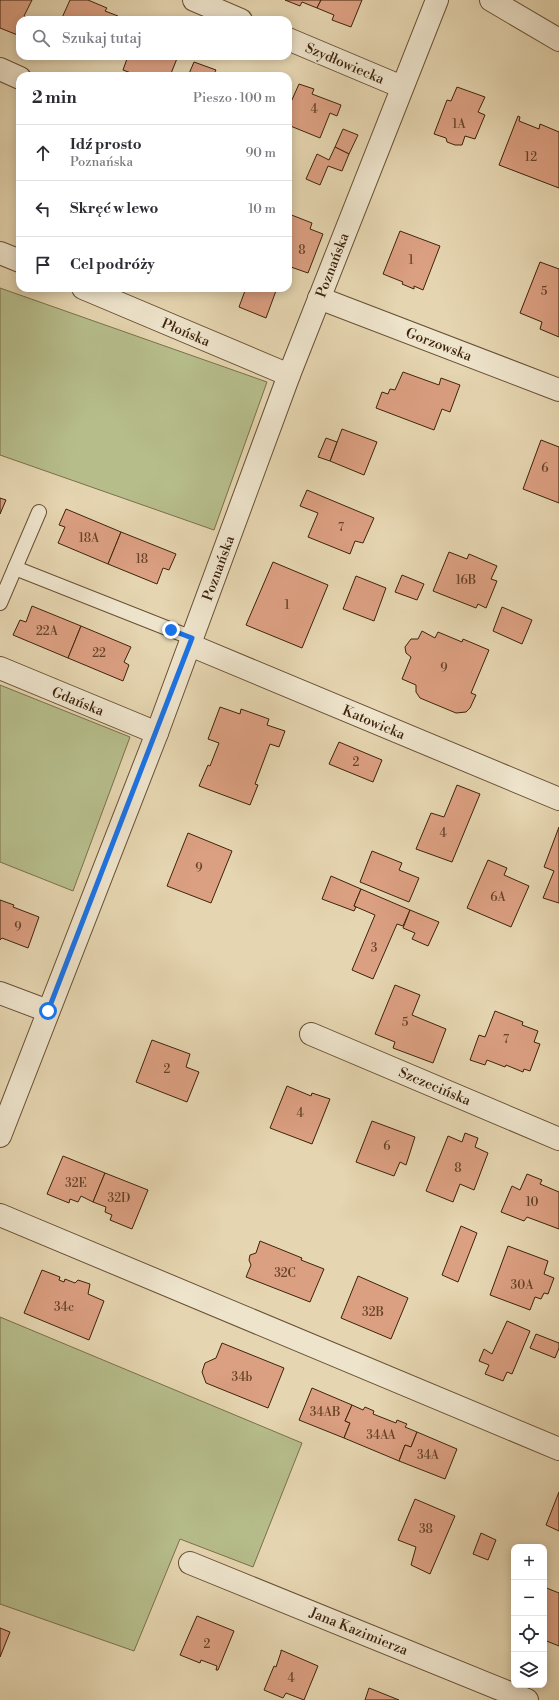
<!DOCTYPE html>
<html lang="pl">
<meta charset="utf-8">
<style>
:root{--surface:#fff;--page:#f2f2f3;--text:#2b2b33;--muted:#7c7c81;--line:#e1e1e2}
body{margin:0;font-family:"Libre Bodoni",serif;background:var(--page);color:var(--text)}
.controls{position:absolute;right:12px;bottom:12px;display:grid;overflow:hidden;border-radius:8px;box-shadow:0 2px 10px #0003}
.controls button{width:36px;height:36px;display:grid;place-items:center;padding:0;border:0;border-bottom:1px solid var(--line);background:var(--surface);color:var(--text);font:20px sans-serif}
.stop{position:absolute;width:12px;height:12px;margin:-9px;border:3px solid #1a73e8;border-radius:50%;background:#fff}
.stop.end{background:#1a73e8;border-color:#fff;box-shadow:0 1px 4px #0008}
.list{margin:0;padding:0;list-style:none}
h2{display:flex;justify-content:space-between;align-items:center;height:52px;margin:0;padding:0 16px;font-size:17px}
h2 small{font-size:13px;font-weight:400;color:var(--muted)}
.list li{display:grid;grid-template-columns:26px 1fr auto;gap:12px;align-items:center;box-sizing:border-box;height:56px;padding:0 16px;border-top:1px solid var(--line)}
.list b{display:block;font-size:15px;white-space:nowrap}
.list p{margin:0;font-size:13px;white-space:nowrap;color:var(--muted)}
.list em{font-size:13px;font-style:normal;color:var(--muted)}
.icon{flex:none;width:22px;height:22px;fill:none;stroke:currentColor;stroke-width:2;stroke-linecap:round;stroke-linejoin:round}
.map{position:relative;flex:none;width:559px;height:1700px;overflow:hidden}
.search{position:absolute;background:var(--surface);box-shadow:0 2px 10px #0003;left:16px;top:16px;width:276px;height:44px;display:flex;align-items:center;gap:10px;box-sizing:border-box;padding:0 14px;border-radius:12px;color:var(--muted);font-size:15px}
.panel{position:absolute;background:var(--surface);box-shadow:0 2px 10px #0003;left:16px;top:72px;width:276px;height:220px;border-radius:12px}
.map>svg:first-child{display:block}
.green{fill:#b6bd8b;stroke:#7a704b}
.building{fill:#db9f81;stroke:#3e230b}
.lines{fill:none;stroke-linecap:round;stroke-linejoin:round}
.service-casing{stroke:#685034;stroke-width:16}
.minor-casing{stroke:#685034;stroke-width:24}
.service{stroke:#eee4cc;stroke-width:14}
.minor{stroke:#eee4cc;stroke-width:22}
.route{stroke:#1a73e8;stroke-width:5}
.labels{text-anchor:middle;stroke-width:3.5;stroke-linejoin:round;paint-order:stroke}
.number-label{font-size:12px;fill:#654228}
.street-label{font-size:14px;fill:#3e230b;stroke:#eee4cc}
</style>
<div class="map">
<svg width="559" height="1700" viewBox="0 0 559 1700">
<rect width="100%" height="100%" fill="#e5d5b0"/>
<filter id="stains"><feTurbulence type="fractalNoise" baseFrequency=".005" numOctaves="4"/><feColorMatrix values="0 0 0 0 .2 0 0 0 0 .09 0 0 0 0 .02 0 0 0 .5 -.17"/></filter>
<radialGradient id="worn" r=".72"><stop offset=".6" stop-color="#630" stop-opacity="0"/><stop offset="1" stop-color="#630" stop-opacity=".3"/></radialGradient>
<g class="green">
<path d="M0 288 267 382 214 530 0 455Z"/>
<path d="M0 685 130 737 73 891 0 862Z"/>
<path d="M0 1317 302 1443 253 1567 180 1539 134 1651 0 1604Z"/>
</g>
<g class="building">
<path d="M0 0H32L24 16 32 20H20V36L0 28Z"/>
<path d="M70 0H88L107 8 105 11 118 16 117 20H61Z"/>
<path d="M285 0H321L317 8 302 2 300 6Z"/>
<path d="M321 0H362L351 27 332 20 334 15 317 8Z"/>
<path d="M128 56H178L170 76H139L123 70Z"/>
<path d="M194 62 216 70 213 76H188Z"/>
<path d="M299 84 314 89 312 94 341 105 337 116 330 113 320 138 288 125V100L291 102Z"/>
<path d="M457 87 485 97 478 112 485 115 475 139 465 136 462 145H455L447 142 446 138 434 134 447 100 451 101Z"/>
<path d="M518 116 520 117 519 121 539 129 540 124 559 132V188L499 165Z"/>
<path d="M343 129 358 135 349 154 335 147Z"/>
<path d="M335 147 349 154 342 171 328 166 320 185 306 179 317 154 329 160Z"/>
<path d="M289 214 312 223 310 229 323 234 308 273 288 266Z"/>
<path d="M400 231 440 246 423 290 414 286V289L402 284 403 282 383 274Z"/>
<path d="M540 262 559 269V337L540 329 542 322 520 313Z"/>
<path d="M246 288H277L266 318 239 307Z"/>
<path d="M403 372 439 385 441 378 460 385 450 412 442 409 434 430 376 408 382 392 388 394 390 389 395 390Z"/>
<path d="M342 429 377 442 364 475 330 461Z"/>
<path d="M326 438 337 442 330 461 318 457Z"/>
<path d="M541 440 559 447V503L523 489Z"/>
<path d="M307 490 374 518 363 543 355 541 350 554 308 537 318 513 300 506Z"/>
<path d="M0 498 6 500 0 514Z"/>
<path d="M66 509 121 532 108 564 58 543 65 527 59 525Z"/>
<path d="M121 532 176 554 169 570 163 568 157 584 108 564Z"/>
<path d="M449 552 467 559 469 554 497 566 491 579 497 581 486 608 478 604 476 608 433 591Z"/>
<path d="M273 562 328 585 302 648 246 625Z"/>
<path d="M402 575 424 584 417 600 395 592Z"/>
<path d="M356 576 386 588 374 621 343 609Z"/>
<path d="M32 606 81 626 68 658 13 635 20 620 26 622Z"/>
<path d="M502 607 532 620 522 644 493 631Z"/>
<path d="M81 626 131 647 124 662 129 665 123 681 68 658Z"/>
<path d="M422 631 435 638 438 632 462 642 463 639 489 650 471 693 476 695 470 708 466 712 456 713 420 698 416 692V685L402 679 411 657 406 653 405 647 411 639H418Z"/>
<path d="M220 707 240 714 241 709 269 719 267 725 285 731 279 747 270 744 255 784 258 785 250 805 199 786 208 765 210 766 219 743 208 739Z"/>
<path d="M339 742 382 760 373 782 329 764Z"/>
<path d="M457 785 480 794 452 862 416 849 431 813 444 817Z"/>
<path d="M559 827V903L543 898 554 871 544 867Z"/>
<path d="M188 833 232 851 211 903 167 886Z"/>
<path d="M372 851 402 863 399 870 419 878 409 902 360 882Z"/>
<path d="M488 860 507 868 504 875 529 886 511 927 467 908Z"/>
<path d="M331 876 361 889 354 906 356 907 354 911 322 899Z"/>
<path d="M361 889 410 910 403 926 397 924 373 979 352 970 375 915 354 906Z"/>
<path d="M0 900 14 905 13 907 39 917 28 948 2 938 0 940Z"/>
<path d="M410 910 439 922 428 946 412 939 415 933 403 928Z"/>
<path d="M395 985 420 995 412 1015 446 1029 433 1063 393 1048 395 1042 375 1034Z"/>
<path d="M495 1011 523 1022 522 1025 538 1031 534 1042 540 1044 530 1071 524 1069 523 1072 506 1065 505 1067 487 1060 485 1065 470 1060 479 1035 485 1037Z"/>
<path d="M152 1040 190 1054 186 1067 199 1072 187 1102 136 1082Z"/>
<path d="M287 1086 311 1096 312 1093 330 1099 312 1144 270 1128Z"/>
<path d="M372 1121 415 1137 406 1165 400 1162 394 1176 356 1162Z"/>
<path d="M465 1133 478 1138 475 1147 488 1153 474 1190 460 1184 453 1202 426 1191 448 1136 462 1142Z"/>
<path d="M63 1156 105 1173 93 1202 81 1196 78 1202 70 1199 69 1203 47 1194Z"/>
<path d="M105 1173 148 1190 132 1229 110 1220 112 1215 105 1212 106 1207 93 1202Z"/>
<path d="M527 1174 542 1180 540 1184 559 1192V1229L527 1217 524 1221 501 1212 512 1186 520 1190Z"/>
<path d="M461 1226 477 1233 458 1282 442 1275Z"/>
<path d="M260 1241 302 1258 301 1260 324 1269 310 1302 246 1277 251 1265 249 1260 250 1255 256 1253Z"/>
<path d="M508 1246 548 1261 544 1274 554 1278 548 1294 544 1293 541 1299 535 1297 530 1310 490 1295Z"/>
<path d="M42 1270 60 1277 59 1280 64 1282 65 1279 75 1283 78 1280 90 1284 88 1294 104 1301 89 1340 24 1313Z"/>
<path d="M358 1276 408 1298 391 1339 341 1318Z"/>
<path d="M507 1321 530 1331 512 1374 507 1372 503 1381 485 1374 489 1365 479 1361 484 1349 492 1354Z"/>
<path d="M536 1334 559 1343V1348L555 1358 530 1348Z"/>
<path d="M222 1343 284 1368 268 1408 206 1383 202 1372 205 1363 216 1358Z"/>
<path d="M312 1388 352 1405 345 1421 350 1423 344 1438 299 1420Z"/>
<path d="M352 1405 363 1410 365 1407 374 1411 373 1414 396 1423 397 1420 407 1424 405 1427 417 1432 411 1447 405 1445 399 1461 344 1438 350 1423 345 1421Z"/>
<path d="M417 1432 457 1449 445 1479 399 1461 405 1445 411 1447Z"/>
<path d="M559 1492V1531L546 1525Z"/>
<path d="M415 1499 455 1516 430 1574 411 1565 416 1547 398 1540Z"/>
<path d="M481 1533 496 1540 488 1560 473 1554Z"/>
<path d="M544 1587 559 1593V1646L544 1640Z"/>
<path d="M197 1616 234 1631 218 1670H216L217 1666 201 1660 200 1663 180 1655Z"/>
<path d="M0 1628 10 1632 0 1657Z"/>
<path d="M281 1650 318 1666 304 1700 286 1693 283 1698 264 1690 274 1666 276 1667 281 1652Z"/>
<path d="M369 1688 399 1700H365Z"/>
</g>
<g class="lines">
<g class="service-casing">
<g id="service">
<path d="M15 568 192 638"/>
<path d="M0 603 39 512"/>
</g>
</g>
<g class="minor-casing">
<g id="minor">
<path d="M194 0 241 20"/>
<path d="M491 0 559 40"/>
<path d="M288 39 402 87"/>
<path d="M0 69 20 78"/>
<path d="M0 253 20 261"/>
<path d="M83 288 289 375"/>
<path d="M319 298 559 390"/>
<path d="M190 645 559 799"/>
<path d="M0 668 157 733"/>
<path d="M0 993 48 1011"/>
<path d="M311 1034 559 1139"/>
<path d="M0 1136 157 733 289 375 437 0"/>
<path d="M0 1215 559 1449"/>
<path d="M190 1563 527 1700"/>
</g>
</g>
<use href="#service" class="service"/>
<use href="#minor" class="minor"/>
</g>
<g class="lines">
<path class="route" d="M48 1011 192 638 171 630"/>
</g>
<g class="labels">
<g class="number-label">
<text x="314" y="113">4</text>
<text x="459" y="128">1A</text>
<text x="531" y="161">12</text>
<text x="302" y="254">8</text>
<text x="411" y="264">1</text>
<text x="544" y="295">5</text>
<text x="545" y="472">6</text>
<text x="341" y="531">7</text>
<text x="89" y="542">18A</text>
<text x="142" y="563">18</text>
<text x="466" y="584">16B</text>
<text x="287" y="609">1</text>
<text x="47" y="635">22A</text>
<text x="99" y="657">22</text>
<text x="444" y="672">9</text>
<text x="356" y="766">2</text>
<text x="443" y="837">4</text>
<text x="199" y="872">9</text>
<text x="498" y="901">6A</text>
<text x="18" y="931">9</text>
<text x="374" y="952">3</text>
<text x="405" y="1026">5</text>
<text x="506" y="1043">7</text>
<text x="167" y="1073">2</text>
<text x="300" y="1117">4</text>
<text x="387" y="1150">6</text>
<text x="458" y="1172">8</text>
<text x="76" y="1187">32E</text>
<text x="119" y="1202">32D</text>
<text x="532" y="1206">10</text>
<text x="285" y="1277">32C</text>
<text x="522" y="1289">30A</text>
<text x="64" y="1311">34c</text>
<text x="373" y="1316">32B</text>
<text x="242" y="1381">34b</text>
<text x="325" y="1416">34AB</text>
<text x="381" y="1439">34AA</text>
<text x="428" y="1459">34A</text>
<text x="426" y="1533">38</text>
<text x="207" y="1648">2</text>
<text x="291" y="1682">4</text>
</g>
<g class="street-label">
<text transform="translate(345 63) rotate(23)" y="5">Szydłowiecka</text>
<text transform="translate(332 265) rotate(-69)" y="5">Poznańska</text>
<text transform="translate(186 332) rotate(23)" y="5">Płońska</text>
<text transform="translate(439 344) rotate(21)" y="5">Gorzowska</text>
<text transform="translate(218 568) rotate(-70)" y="5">Poznańska</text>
<text transform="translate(78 701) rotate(22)" y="5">Gdańska</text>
<text transform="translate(374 722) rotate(23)" y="5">Katowicka</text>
<text transform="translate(435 1086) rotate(23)" y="5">Szczecińska</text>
<text transform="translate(359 1631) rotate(22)" y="5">Jana Kazimierza</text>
</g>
</g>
<rect width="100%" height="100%" filter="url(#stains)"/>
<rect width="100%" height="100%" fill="url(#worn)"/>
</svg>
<div class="controls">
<button>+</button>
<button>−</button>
<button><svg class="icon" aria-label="locate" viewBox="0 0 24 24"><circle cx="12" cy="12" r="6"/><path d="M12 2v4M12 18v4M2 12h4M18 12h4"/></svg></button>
<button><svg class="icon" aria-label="layers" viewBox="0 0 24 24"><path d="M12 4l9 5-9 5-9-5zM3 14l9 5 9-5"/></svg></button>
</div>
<div class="stop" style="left:48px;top:1011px"></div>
<div class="stop end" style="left:171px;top:630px"></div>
<div class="search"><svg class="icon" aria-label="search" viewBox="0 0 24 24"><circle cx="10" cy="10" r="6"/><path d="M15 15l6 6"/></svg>Szukaj tutaj</div>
<section class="panel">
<h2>2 min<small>Pieszo · 100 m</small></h2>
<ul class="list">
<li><svg class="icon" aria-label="ahead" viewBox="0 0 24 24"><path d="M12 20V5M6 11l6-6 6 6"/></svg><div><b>Idź prosto</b><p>Poznańska</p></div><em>90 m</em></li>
<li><svg class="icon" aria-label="left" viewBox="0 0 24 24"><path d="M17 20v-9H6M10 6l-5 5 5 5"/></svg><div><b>Skręć w lewo</b></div><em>10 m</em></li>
<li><svg class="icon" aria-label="arrive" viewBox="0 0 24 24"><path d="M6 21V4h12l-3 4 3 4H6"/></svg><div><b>Cel podróży</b></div></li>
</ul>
</section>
</div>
